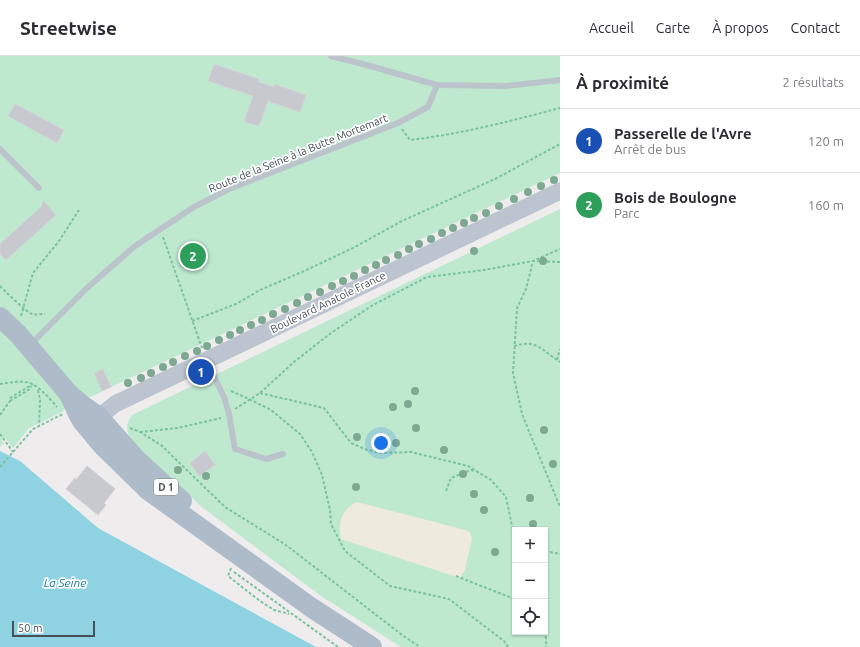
<!DOCTYPE html>
<html lang="fr">
<meta charset="utf-8">
<style>
:root{--surface:#fff;--page:#f7f7f7;--text:#2b2b33;--muted:#7c7c81;--line:#e1e1e2;--accent:#0b8043}
body{margin:0;font-family:Ubuntu,sans-serif;background:var(--page);color:var(--text)}
.controls{position:absolute;right:12px;bottom:12px;display:grid;overflow:hidden;border-radius:0px;box-shadow:0 1px 3px #0004}
.controls button{width:36px;height:36px;display:grid;place-items:center;padding:0;border:0;border-bottom:1px solid var(--line);background:var(--surface);color:var(--text);font:20px sans-serif}
.scale{position:absolute;left:12px;bottom:10px;width:83px;box-sizing:border-box;padding-left:4px;border:2px solid #475058;border-top:0;font-size:11px;line-height:14px;white-space:nowrap;color:#475058;-webkit-text-stroke:3px #fff;paint-order:stroke}
.you{position:absolute;left:381px;top:387px;width:14px;height:14px;margin:-10px;border:3px solid #fff;border-radius:50%;background:#1a73e8;box-shadow:0 0 0 6px #1a73e833}
.badge{display:grid;place-items:center;width:26px;height:26px;border-radius:50%;background:var(--accent);color:#fff;font-size:13px;font-weight:700}
.pin{position:absolute;translate:-50% -50%;border:2px solid #fff;box-shadow:0 1px 4px #0006}
.list{margin:0;padding:0;list-style:none}
h2{display:flex;justify-content:space-between;align-items:center;height:52px;margin:0;padding:0 16px;font-size:17px}
h2 small{font-size:13px;font-weight:400;color:var(--muted)}
.list li{display:grid;grid-template-columns:26px 1fr auto;gap:12px;align-items:center;box-sizing:border-box;height:64px;padding:0 16px;border-top:1px solid var(--line)}
.list b{display:block;font-size:15px;white-space:nowrap}
.list p{margin:0;font-size:13px;white-space:nowrap;color:var(--muted)}
.list em{font-size:13px;font-style:normal;color:var(--muted)}
.icon{flex:none;width:22px;height:22px;fill:none;stroke:currentColor;stroke-width:2;stroke-linecap:round;stroke-linejoin:round}
.map{position:relative;flex:none;width:560px;height:591px;overflow:hidden}
header{display:flex;align-items:center;gap:24px;box-sizing:border-box;height:56px;padding:0 20px;background:var(--surface);border-bottom:1px solid var(--line)}
header strong{font-size:19px}
nav{display:flex;gap:22px;margin-inline-start:auto;font-size:14px}
main{display:flex}
aside{flex:1;background:var(--surface)}
.map>svg:first-child{display:block}
.green{fill:#bee9cf;fill-rule:evenodd}
.sand{fill:#efeade}
.water{fill:#8fd2e2}
.building{fill:#c7c9cf;stroke:#d1d3d8}
.lines{fill:none;stroke-linecap:round;stroke-linejoin:round}
.path{stroke:#7ac49f;stroke-width:2;stroke-dasharray:3 2;stroke-linecap:butt}
.service{stroke:#bcc4cb;stroke-width:6}
.secondary{stroke:#bcc5cf;stroke-width:17}
.primary{stroke:#aebcc9;stroke-width:20}
.tree{fill:#7da992}
.labels{text-anchor:middle;stroke-width:3.5;stroke-linejoin:round;paint-order:stroke}
.shield{fill:#fff;stroke:#7e848a;stroke-width:1}
.shield-label{font-size:10px;font-weight:bold;fill:#475058}
.street-label{font-size:11px;fill:#475058;stroke:#fff}
.water-label{font-size:12px;font-style:italic;fill:#197e98;stroke:#fff}
</style>
<header>
<strong>Streetwise</strong>
<nav><a>Accueil</a><a>Carte</a><a>À propos</a><a>Contact</a></nav>
</header>
<main>
<div class="map">
<svg width="560" height="591" viewBox="0 0 560 591">
<rect width="100%" height="100%" fill="#efeced"/>
<g class="green">
<path d="M0 0H560V117L63 354 64 355 29 372 13 392 5 382 1 384 4 387 0 391Z"/>
<path d="M560 153V591H401L321 540 202 451 134 389C127 379 124 369 132 359ZM515 474H545V576H515Z"/>
</g>
<path class="sand" d="M357 446 469 475 472 482 465 514 460 522 341 483C337 468 342 452 357 446Z"/>
<path class="water" d="M0 395 20 405 98 472 316 591H0Z"/>
<g class="building">
<path d="M214 8 259 23 258 26 274 31V28L306 39 300 56 268 45 259 70 244 66 253 40 208 25Z"/>
<path d="M15 48 64 74 57 87 8 60Z"/>
<path d="M44 145 56 159 6 204 0 198V188L42 150 41 148Z"/>
<path d="M103 313 111 331 102 335 94 317Z"/>
<path d="M205 395 215 409 199 420 190 407Z"/>
<path d="M87 410 115 433 104 447 106 449 98 459 66 433 75 422 76 424Z"/>
</g>
<g class="lines">
<g class="path">
<path d="M402 73 410 84C461 78 511 65 560 52"/>
<path d="M163 181 202 292"/>
<path d="M560 206 533 205 526 233 517 252 513 317 522 358 560 451"/>
<path d="M0 230C6 236 26 256 32 258 36 259 41 258 45 258"/>
<path d="M21 260 33 217 59 185 79 154"/>
<path d="M192 265 236 248 260 234 302 216 353 192 402 165 495 123 560 88"/>
<path d="M514 290C538 283 541 294 560 306"/>
<path d="M557 304 560 293"/>
<path d="M0 328C8 327 17 325 25 326 36 326 50 343 57 351"/>
<path d="M38 334 40 344 39 370"/>
<path d="M231 335 249 343 271 354 300 378 312 396 322 419 330 454 331 468 345 495 390 530 449 543 504 585 508 591"/>
<path d="M260 337 324 352 351 387 367 394 380 397 411 396 468 410 491 424 506 441 514 479H515"/>
<path d="M10 345 30 333 31 330"/>
<path d="M235 353 260 337 294 306 331 277 373 249 427 221 484 214 533 205 560 193"/>
<path d="M0 359 10 345V342L33 328"/>
<path d="M130 372 140 376 161 389 225 451 286 489 402 579 420 591"/>
<path d="M140 376 178 372 221 362"/>
<path d="M0 378 13 396"/>
<path d="M0 411 33 373 63 358"/>
<path d="M446 435 451 422 471 414 474 415"/>
<path d="M545 495 560 498"/>
<path d="M231 512 228 520 260 545 274 554 289 558"/>
<path d="M234 516 338 591"/>
<path d="M456 520 512 542 515 545"/>
<path d="M543 576 546 582V591"/>
</g>
<g class="service">
<path d="M331 0 363 8 437 29 505 30 560 24"/>
<path d="M0 93 39 132"/>
<path d="M31 288 87 232 135 190 194 151 229 133 398 67 428 51 437 29"/>
<path d="M207 306 224 341 229 358 235 393 266 403 283 398"/>
</g>
<path class="secondary" d="M99 361 115 348 560 135"/>
<g class="primary">
<path d="M0 261 18 278 69 338 82 349 99 361 137 404 182 445"/>
<path d="M69 338 78 358 82 365 102 389 149 435 312 552 372 591"/>
</g>
</g>
<g class="tree">
<circle cx="554" cy="124" r="4"/>
<circle cx="541" cy="130" r="4"/>
<circle cx="528" cy="136" r="4"/>
<circle cx="514" cy="143" r="4"/>
<circle cx="499" cy="150" r="4"/>
<circle cx="486" cy="157" r="4"/>
<circle cx="474" cy="162" r="4"/>
<circle cx="464" cy="167" r="4"/>
<circle cx="453" cy="172" r="4"/>
<circle cx="442" cy="177" r="4"/>
<circle cx="431" cy="183" r="4"/>
<circle cx="419" cy="188" r="4"/>
<circle cx="409" cy="193" r="4"/>
<circle cx="474" cy="195" r="4"/>
<circle cx="398" cy="199" r="4"/>
<circle cx="386" cy="204" r="4"/>
<circle cx="543" cy="205" r="4"/>
<circle cx="376" cy="209" r="4"/>
<circle cx="365" cy="214" r="4"/>
<circle cx="354" cy="220" r="4"/>
<circle cx="343" cy="225" r="4"/>
<circle cx="332" cy="230" r="4"/>
<circle cx="320" cy="236" r="4"/>
<circle cx="308" cy="241" r="4"/>
<circle cx="297" cy="247" r="4"/>
<circle cx="285" cy="253" r="4"/>
<circle cx="273" cy="258" r="4"/>
<circle cx="262" cy="264" r="4"/>
<circle cx="251" cy="269" r="4"/>
<circle cx="240" cy="274" r="4"/>
<circle cx="230" cy="279" r="4"/>
<circle cx="219" cy="284" r="4"/>
<circle cx="207" cy="290" r="4"/>
<circle cx="197" cy="295" r="4"/>
<circle cx="185" cy="300" r="4"/>
<circle cx="173" cy="306" r="4"/>
<circle cx="163" cy="311" r="4"/>
<circle cx="151" cy="317" r="4"/>
<circle cx="141" cy="322" r="4"/>
<circle cx="128" cy="327" r="4"/>
<circle cx="415" cy="335" r="4"/>
<circle cx="408" cy="348" r="4"/>
<circle cx="393" cy="351" r="4"/>
<circle cx="416" cy="372" r="4"/>
<circle cx="544" cy="374" r="4"/>
<circle cx="357" cy="381" r="4"/>
<circle cx="396" cy="387" r="4"/>
<circle cx="444" cy="394" r="4"/>
<circle cx="553" cy="408" r="4"/>
<circle cx="178" cy="414" r="4"/>
<circle cx="463" cy="418" r="4"/>
<circle cx="206" cy="420" r="4"/>
<circle cx="356" cy="431" r="4"/>
<circle cx="474" cy="438" r="4"/>
<circle cx="530" cy="442" r="4"/>
<circle cx="484" cy="454" r="4"/>
<circle cx="533" cy="468" r="4"/>
<circle cx="495" cy="496" r="4"/>
</g>
<g class="labels">
<rect class="shield" x="154" y="423" width="24" height="16" rx="3"/>
<g class="shield-label">
<text x="166" y="435">D 1</text>
</g>
<g class="street-label">
<text transform="translate(298 97) rotate(-22)" y="4">Route de la Seine à la Butte Mortemart</text>
<text transform="translate(328 246) rotate(-26)" y="4">Boulevard Anatole France</text>
</g>
<g class="water-label">
<text x="65" y="531">La Seine</text>
</g>
</g>
</svg>
<div class="controls">
<button>+</button>
<button>−</button>
<button><svg class="icon" aria-label="locate" viewBox="0 0 24 24"><circle cx="12" cy="12" r="6"/><path d="M12 2v4M12 18v4M2 12h4M18 12h4"/></svg></button>
</div>
<div class="scale">50 m</div>
<div class="you"></div>
<div class="pin badge" style="left:201px;top:316px;background:#1a4fb4">1</div>
<div class="pin badge" style="left:193px;top:200px;background:#2e9e5b">2</div>
</div>
<aside>
<h2>À proximité<small>2 résultats</small></h2>
<ul class="list">
<li><span class="badge" style="background:#1a4fb4">1</span><div><b>Passerelle de l'Avre</b><p>Arrêt de bus</p></div><em>120 m</em></li>
<li><span class="badge" style="background:#2e9e5b">2</span><div><b>Bois de Boulogne</b><p>Parc</p></div><em>160 m</em></li>
</ul>
</aside>
</main>
